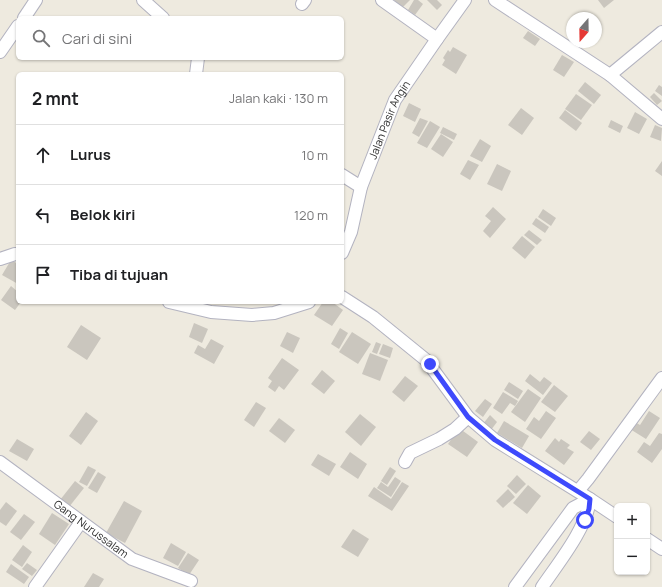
<!DOCTYPE html>
<html lang="id">
<meta charset="utf-8">
<style>
:root{--surface:#fff;--page:#f6f6f6;--text:#202124;--muted:#757577;--line:#e0e0e0}
body{margin:0;font-family:Manrope,sans-serif;background:var(--page);color:var(--text)}
.controls{position:absolute;right:12px;bottom:12px;display:grid;overflow:hidden;border-radius:6px;box-shadow:0 1px 3px #0004}
.controls button{width:36px;height:36px;display:grid;place-items:center;padding:0;border:0;border-bottom:1px solid var(--line);background:var(--surface);color:var(--text);font:20px sans-serif}
.compass{position:absolute;left:566px;top:12px;width:36px;height:36px;border-radius:50%;background:var(--surface);box-shadow:0 1px 3px #0004;rotate:200deg}
.stop{position:absolute;width:12px;height:12px;margin:-9px;border:3px solid #3e4afc;border-radius:50%;background:#fff}
.stop.end{background:#3e4afc;border-color:#fff;box-shadow:0 1px 4px #0008}
.list{margin:0;padding:0;list-style:none}
h2{display:flex;justify-content:space-between;align-items:center;height:52px;margin:0;padding:0 16px;font-size:17px}
h2 small{font-size:13px;font-weight:400;color:var(--muted)}
.list li{display:grid;grid-template-columns:26px 1fr auto;gap:12px;align-items:center;box-sizing:border-box;height:60px;padding:0 16px;border-top:1px solid var(--line)}
.list b{display:block;font-size:15px;white-space:nowrap}
.list em{font-size:13px;font-style:normal;color:var(--muted)}
.icon{flex:none;width:22px;height:22px;fill:none;stroke:currentColor;stroke-width:2;stroke-linecap:round;stroke-linejoin:round}
.map{position:relative;flex:none;width:662px;height:587px;overflow:hidden}
.search{position:absolute;background:var(--surface);box-shadow:0 1px 3px #0004;left:16px;top:16px;width:328px;height:44px;display:flex;align-items:center;gap:10px;box-sizing:border-box;padding:0 14px;border-radius:6px;color:var(--muted);font-size:15px}
.panel{position:absolute;background:var(--surface);box-shadow:0 1px 3px #0004;left:16px;top:72px;width:328px;height:232px;border-radius:6px}
.map>svg:first-child{display:block}
.building{fill:#cac6be}
.lines{fill:none;stroke-linecap:round;stroke-linejoin:round}
.minor-casing{stroke:#b3b3c0;stroke-width:14}
.minor{stroke:#fff;stroke-width:12}
.route{stroke:#3e4afc;stroke-width:5}
.labels{text-anchor:middle;stroke-width:3;stroke-linejoin:round;paint-order:stroke}
.street-label{font-size:11px;fill:#2d2d2d;stroke:#fff}
</style>
<div class="map">
<svg width="662" height="587" viewBox="0 0 662 587">
<rect width="100%" height="100%" fill="#eeeadf"/>
<g class="building">
<path d="M394 0H410L402 8Z"/>
<path d="M414 0H418L423 4 415 15 408 10Z"/>
<path d="M427 0H437L442 5 437 10Z"/>
<path d="M598 0H614L604 8Z"/>
<path d="M528 31 540 39 535 46 523 38Z"/>
<path d="M453 47 467 55 456 74 442 65 445 60 443 58 448 50 450 52Z"/>
<path d="M562 55 574 62 564 77 553 70Z"/>
<path d="M585 82 601 95 594 104 578 91Z"/>
<path d="M659 85 662 87V96L655 91Z"/>
<path d="M654 93 662 101 657 105 650 97Z"/>
<path d="M576 94 592 105 581 120 565 109Z"/>
<path d="M409 103 421 109 415 122 403 116Z"/>
<path d="M521 108 534 118 522 135 508 125Z"/>
<path d="M565 110 582 123 576 131 559 118Z"/>
<path d="M635 112 647 119 639 134 627 128Z"/>
<path d="M420 118 428 121 419 137 412 133Z"/>
<path d="M611 120 623 126 620 133 608 127Z"/>
<path d="M430 121 440 127 427 148 417 143Z"/>
<path d="M655 125 662 128 661 141 650 137Z"/>
<path d="M443 127 457 134 454 140 440 133Z"/>
<path d="M441 134 453 142 443 157 431 149Z"/>
<path d="M480 139 491 146 482 162 470 156Z"/>
<path d="M468 160 479 165 470 180 460 174Z"/>
<path d="M662 161V176L655 171Z"/>
<path d="M497 164 511 171 502 191 487 184Z"/>
<path d="M493 207 506 219 490 238 483 231 491 221 485 216Z"/>
<path d="M543 209 556 218 551 226 538 217Z"/>
<path d="M536 218 549 227 545 233 532 224Z"/>
<path d="M529 230 542 240 537 245 524 235Z"/>
<path d="M522 236 535 247 525 259 512 248Z"/>
<path d="M11 260 18 264V284L2 275Z"/>
<path d="M11 286 18 292V302H21L15 310 1 300Z"/>
<path d="M323 302H332L343 310 332 326 314 315Z"/>
<path d="M194 323 208 329 202 343 189 337Z"/>
<path d="M81 325 101 338 87 360 67 347Z"/>
<path d="M340 328 348 333 339 349 331 344Z"/>
<path d="M287 332 300 338 293 353 280 346Z"/>
<path d="M352 332 371 344 358 364 339 352Z"/>
<path d="M211 339 224 346 214 364 194 353 198 345 205 349Z"/>
<path d="M376 342 381 344 377 354 372 352Z"/>
<path d="M383 344 393 348 390 358 379 354Z"/>
<path d="M370 353 388 360 380 381 362 374Z"/>
<path d="M282 358 299 370 284 390 279 386 275 392 268 387 272 381 268 378Z"/>
<path d="M322 370 335 381 324 394 311 384Z"/>
<path d="M530 374 540 382 544 377 552 383 543 395 525 381Z"/>
<path d="M405 376 418 386 404 402 392 392Z"/>
<path d="M509 382 523 391 518 399 504 390Z"/>
<path d="M554 385 568 396 555 412 541 402Z"/>
<path d="M528 389 541 398 525 422 511 412Z"/>
<path d="M503 392 518 401 515 406 510 403 502 414 493 408Z"/>
<path d="M485 399 492 404 483 417 475 411Z"/>
<path d="M256 402 266 408 254 427 244 420Z"/>
<path d="M546 411 556 418 541 439 526 429 534 417 539 421Z"/>
<path d="M649 411 660 418 646 439 630 429 635 422 640 425Z"/>
<path d="M86 412 98 421 81 445 69 436Z"/>
<path d="M360 414 376 427 361 446 345 432Z"/>
<path d="M490 415 497 422 491 430 483 424Z"/>
<path d="M279 418 295 430 285 443 269 431Z"/>
<path d="M504 421 529 436 522 448 497 433Z"/>
<path d="M459 428 478 442 467 457 448 444Z"/>
<path d="M589 431 600 439 591 450 580 442Z"/>
<path d="M659 433 662 434V449L652 463 637 452 644 442 650 446Z"/>
<path d="M555 438 559 442 561 439 570 445 567 448 574 452 564 465 545 451Z"/>
<path d="M17 439 34 449 27 461 9 451Z"/>
<path d="M350 452 367 464 358 479 340 467Z"/>
<path d="M318 454 336 464 329 476 311 465Z"/>
<path d="M88 466 96 470 87 486 79 482Z"/>
<path d="M390 467 396 471 387 485 381 481Z"/>
<path d="M98 472 106 477 97 493 88 488Z"/>
<path d="M517 475 526 484 516 494 507 486Z"/>
<path d="M395 477 401 481 391 497 377 488 381 482 388 487Z"/>
<path d="M75 481 84 488 69 507 60 500Z"/>
<path d="M402 482 409 486 392 511 368 496 374 487 391 499Z"/>
<path d="M528 485 541 496 527 514 513 503Z"/>
<path d="M508 489 515 497 503 508 496 501Z"/>
<path d="M124 501 142 511 125 543 106 533Z"/>
<path d="M6 502 17 511 6 526 0 522V510Z"/>
<path d="M52 513 69 524 55 545 39 534Z"/>
<path d="M24 514 35 522 21 540 10 532Z"/>
<path d="M353 529 369 539 358 557 341 547Z"/>
<path d="M171 543 186 552 178 566 163 558Z"/>
<path d="M23 545 32 552 22 567 12 560Z"/>
<path d="M188 553 199 560 189 575 178 568Z"/>
<path d="M27 563 37 570 32 576 22 569Z"/>
<path d="M11 564 29 577 24 584 6 572Z"/>
<path d="M93 573 104 579 99 587H84Z"/>
</g>
<g class="lines">
<g class="minor-casing">
<g id="minor">
<path d="M143 0 163 18"/>
<path d="M382 0 437 39"/>
<path d="M495 0 610 75 662 119"/>
<path d="M302 4 305 0"/>
<path d="M24 18 36 0"/>
<path d="M0 52 18 26"/>
<path d="M196 74 198 58"/>
<path d="M610 75 662 32"/>
<path d="M342 175 361 187"/>
<path id="s1" d="M342 253 351 232 361 187 395 100 437 39 465 0"/>
<path d="M0 259 15 254H18"/>
<path d="M342 297 373 317 426 360 468 417 495 440 590 499C587 528 559 562 542 587"/>
<path d="M169 302 211 312 252 315 274 313 309 302"/>
<path id="s2" d="M0 462 132 559 191 581"/>
<path d="M405 462 410 453 439 439 455 429 468 417"/>
<path d="M578 491 588 479 662 378"/>
<path d="M647 539 662 549"/>
<path d="M35 587 81 522"/>
<path d="M515 587 573 508 590 499 617 517"/>
</g>
</g>
<use href="#minor" class="minor"/>
</g>
<g class="lines">
<path class="route" d="M430 364 468 417 495 440 590 499 589 509 585 520"/>
</g>
<g class="labels">
<g class="street-label">
<text dy="4" stroke="none"><textPath href="#s1" startOffset="142">Jalan Pasir Angin</textPath></text>
<text dy="4" stroke="none"><textPath href="#s2" startOffset="113">Gang Nurussalam</textPath></text>
</g>
</g>
</svg>
<div class="controls">
<button>+</button>
<button>−</button>
</div>
<svg class="compass" viewBox="-18 -18 36 36"><path d="M0-13l5 13h-10z" fill="#e53935"/><path d="M0 13l5-13h-10z" fill="#757577"/></svg>
<div class="stop" style="left:585px;top:520px"></div>
<div class="stop end" style="left:430px;top:364px"></div>
<div class="search"><svg class="icon" aria-label="search" viewBox="0 0 24 24"><circle cx="10" cy="10" r="6"/><path d="M15 15l6 6"/></svg>Cari di sini</div>
<section class="panel">
<h2>2 mnt<small>Jalan kaki · 130 m</small></h2>
<ul class="list">
<li><svg class="icon" aria-label="ahead" viewBox="0 0 24 24"><path d="M12 20V5M6 11l6-6 6 6"/></svg><div><b>Lurus</b></div><em>10 m</em></li>
<li><svg class="icon" aria-label="left" viewBox="0 0 24 24"><path d="M17 20v-9H6M10 6l-5 5 5 5"/></svg><div><b>Belok kiri</b></div><em>120 m</em></li>
<li><svg class="icon" aria-label="arrive" viewBox="0 0 24 24"><path d="M6 21V4h12l-3 4 3 4H6"/></svg><div><b>Tiba di tujuan</b></div></li>
</ul>
</section>
</div>
